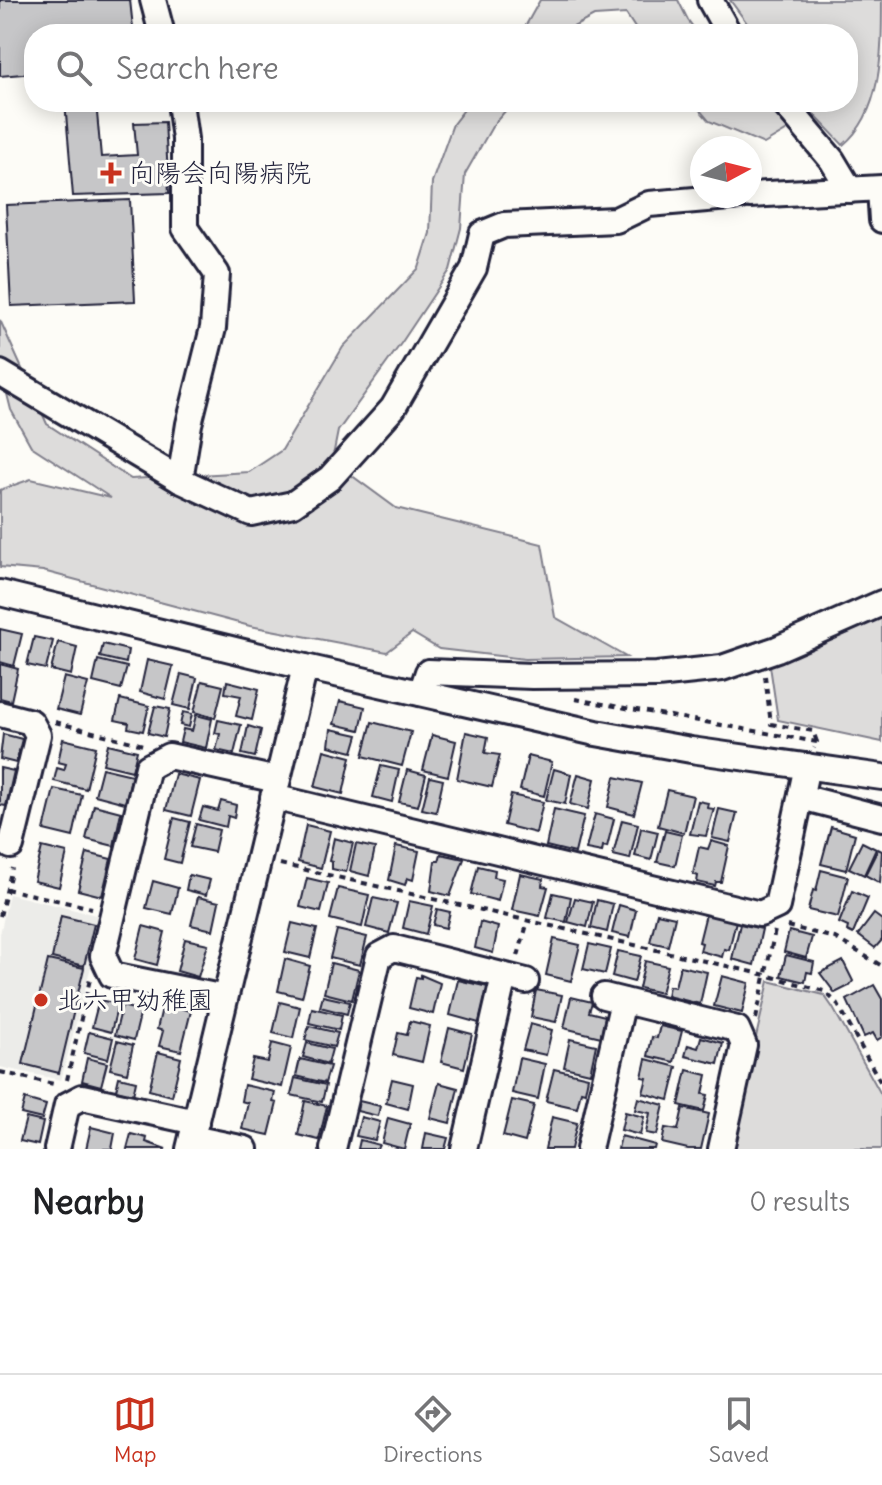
<!DOCTYPE html>
<meta charset="utf-8">
<style>
:root{--surface:#fff;--page:#f2f2f2;--text:#202124;--muted:#757577;--line:#e0e0e0;--accent:#c8321e}
body{margin:0;font-family:Delius,"Klee One",sans-serif;background:var(--page);color:var(--text)}
.compass{position:absolute;left:690px;top:136px;width:72px;height:72px;border-radius:50%;background:var(--surface);box-shadow:0 4px 20px #0003;rotate:83deg}
.list{margin:0;padding:0;list-style:none}
h2{display:flex;justify-content:space-between;align-items:center;height:104px;margin:0;padding:0 32px;font-size:34px}
h2 small{font-size:26px;font-weight:400;color:var(--muted)}
.icon{flex:none;width:44px;height:44px;fill:none;stroke:currentColor;stroke-width:2;stroke-linecap:round;stroke-linejoin:round}
.map{position:relative;flex:none;width:882px;height:1149px;overflow:hidden}
.search{position:absolute;background:var(--surface);box-shadow:0 4px 20px #0003;left:24px;right:24px;top:24px;height:88px;display:flex;align-items:center;gap:20px;box-sizing:border-box;padding:0 28px;border-radius:32px;color:var(--muted);font-size:30px}
.sheet{height:224px;background:var(--surface)}
nav{display:flex;justify-content:space-around;align-items:center;box-sizing:border-box;height:112px;border-top:2px solid var(--line);background:var(--surface);font-size:22px;color:var(--muted)}
nav a{display:grid;justify-items:center;gap:4px}
nav .on{color:var(--accent)}
.map>svg:first-child{display:block}
.built{fill:#ecece9}
.green{fill:#dddcdb;stroke:#807f8b;stroke-width:2}
.building{fill:#c6c6c8;stroke:#22223b;stroke-width:2}
.lines{fill:none;stroke-linecap:round;stroke-linejoin:round}
.minor-casing{stroke:#22223b;stroke-width:30}
.path{stroke:#22223b;stroke-width:4;stroke-dasharray:6 6;stroke-linecap:butt}
.minor{stroke:#fdfcf7;stroke-width:24}
.poi-dot{fill:#c8321e;stroke:#fdfcf7;stroke-width:3}
.labels{text-anchor:middle;stroke-width:6;stroke-linejoin:round;paint-order:stroke}
.poi-label{font-size:26px;fill:#22223b;stroke:#fdfcf7;text-anchor:start}
</style>
<div class="map">
<svg width="882" height="1149" viewBox="0 0 882 1149">
<rect width="100%" height="100%" fill="#fdfcf7"/>
<filter id="ink" filterUnits="userSpaceOnUse"><feTurbulence type="fractalNoise" baseFrequency=".0125" numOctaves="2"/><feDisplacementMap in="SourceGraphic" scale="16" xChannelSelector="R" yChannelSelector="G"/><feConvolveMatrix kernelMatrix="1 2 1 2 8 2 1 2 1" color-interpolation-filters="sRGB"/></filter>
<g filter="url(#ink)">
<path class="built" d="M9 894 104 917 61 1080 0 1067V934Z"/>
<g class="green">
<path d="M540 0H678L688 20 698 34H639L626 14 594 16 560 34H521Z"/>
<path d="M730 0H882C882 53 882 113 843 145L802 102H848V34H755Z"/>
<path d="M470 102H513L493 125 465 174 461 228 450 270 402 342 338 431 332 461 396 508 542 544 555 617 626 657 525 659 439 649 412 633 387 652 250 626 43 571 0 567V490L31 479 111 498 31 446 11 410 0 366V320L47 424 131 479 249 472 282 450 343 347 419 268 430 233 432 182 453 124Z"/>
<path d="M693 102H783L794 126 764 144 709 121Z"/>
<path d="M882 614V742L778 720 769 659Z"/>
<path d="M769 981 824 995 833 1008 882 1096V1149H730Z"/>
</g>
<g class="building">
<path d="M0 0H130L133 28H150V34H34V73L0 76Z"/>
<path d="M65 102H96L101 157 137 155 134 123 165 122 169 193 73 196Z"/>
<path d="M130 200 135 301 11 306 6 205Z"/>
<path d="M0 629 22 634 14 666 0 662Z"/>
<path d="M34 637 53 641 46 669 27 665Z"/>
<path d="M58 642 77 647 71 675 51 670Z"/>
<path d="M103 644 128 650 126 663 100 657Z"/>
<path d="M98 660 127 667 121 689 93 682Z"/>
<path d="M147 660 173 666 165 699 140 692Z"/>
<path d="M0 664 18 669 11 701 0 698Z"/>
<path d="M181 674 197 678 190 709 173 705Z"/>
<path d="M64 677 88 683 80 715 56 709Z"/>
<path d="M202 681 223 686 215 718 194 712Z"/>
<path d="M227 681 259 689 252 720 236 716 241 696 225 693Z"/>
<path d="M120 699 149 706 143 731 128 728 129 723 115 720Z"/>
<path d="M340 701 365 707 360 730 334 724Z"/>
<path d="M155 706 170 709 164 737 148 733Z"/>
<path d="M183 712 192 714 189 727 180 725Z"/>
<path d="M196 715 212 719 206 748 180 742 183 729 192 731Z"/>
<path d="M218 720 241 725 234 754 216 750 220 734 215 733Z"/>
<path d="M372 722 411 732 402 766 363 756Z"/>
<path d="M248 726 261 730 255 757 242 754Z"/>
<path d="M331 729 358 735 353 752 329 746Z"/>
<path d="M466 732 488 737 485 753 500 755 492 787 457 779Z"/>
<path d="M3 734 22 739 16 763 0 759Z"/>
<path d="M432 735 456 741 448 776 423 770Z"/>
<path d="M63 739 96 747 86 789 54 781 57 768 64 770 66 764 58 762Z"/>
<path d="M108 744 137 751 132 771 103 764Z"/>
<path d="M324 750 351 757 343 794 315 787Z"/>
<path d="M528 756 552 762 544 796 520 790Z"/>
<path d="M381 766 399 770 392 802 373 797Z"/>
<path d="M0 768 14 771 6 806 0 805Z"/>
<path d="M102 768 132 775 125 803 95 795Z"/>
<path d="M554 769 571 774 565 804 546 800Z"/>
<path d="M407 770 426 775 418 806 399 802Z"/>
<path d="M175 774 200 780 191 816 166 810Z"/>
<path d="M578 774 595 779 588 809 570 804Z"/>
<path d="M430 777 443 780 436 812 422 809Z"/>
<path d="M615 777 642 783 634 814 608 807Z"/>
<path d="M54 789 82 795 73 837 44 830Z"/>
<path d="M667 790 693 796 684 833 658 826Z"/>
<path d="M511 795 543 802 536 833 504 825Z"/>
<path d="M221 801 236 805 234 818 228 816 226 827 199 820 203 807 218 811Z"/>
<path d="M698 801 708 803 707 808 714 809 706 836 690 834Z"/>
<path d="M94 805 121 812 114 846 86 839Z"/>
<path d="M554 809 584 816 575 853 546 846Z"/>
<path d="M719 809 737 813 730 842 712 838Z"/>
<path d="M595 814 614 819 607 847 603 846 602 852 586 849Z"/>
<path d="M174 818 190 822 180 863 164 859Z"/>
<path d="M622 820 638 824 630 859 613 855Z"/>
<path d="M196 824 219 830 214 852 190 847Z"/>
<path d="M306 825 330 831 321 868 298 862Z"/>
<path d="M831 827 855 834 846 870 821 864Z"/>
<path d="M641 828 658 832 651 860 635 856Z"/>
<path d="M665 831 682 835 675 866 657 862Z"/>
<path d="M334 838 353 843 346 872 332 869V862L329 861Z"/>
<path d="M711 841 729 846 721 882H716L715 886 697 882 698 876 693 874 699 847 708 849Z"/>
<path d="M862 842 876 849 864 875 849 868Z"/>
<path d="M356 844 375 848 369 876 350 871Z"/>
<path d="M396 846 419 851 413 880 407 878 405 885 389 880Z"/>
<path d="M42 847 67 853 59 887 34 881Z"/>
<path d="M878 849 882 851 880 883 865 875Z"/>
<path d="M87 853 111 859 102 896 78 890Z"/>
<path d="M441 854 464 859 450 896 431 891 435 861H439Z"/>
<path d="M478 866 495 870 494 877 503 879 498 901 471 894Z"/>
<path d="M821 870 848 877 838 917 808 910 813 890 816 891Z"/>
<path d="M520 874 543 879 542 886 548 887 540 916 512 910Z"/>
<path d="M189 875 210 880 206 895 186 890Z"/>
<path d="M307 878 328 883 321 912 300 907Z"/>
<path d="M153 881 178 888 172 914 146 908Z"/>
<path d="M338 888 369 895 362 927 330 919Z"/>
<path d="M852 891 868 898 853 934 847 931 848 927 839 923Z"/>
<path d="M553 893 571 897 566 922 547 918Z"/>
<path d="M198 897 219 902 213 930 191 925Z"/>
<path d="M373 898 397 903 389 933 366 927Z"/>
<path d="M575 898 593 902 587 927 568 922Z"/>
<path d="M597 900 613 904 607 932 591 928Z"/>
<path d="M409 901 433 906 426 934 403 928Z"/>
<path d="M619 905 636 910 630 937 612 933Z"/>
<path d="M437 909 450 912 446 928 433 925Z"/>
<path d="M657 913 675 917 668 946 650 942Z"/>
<path d="M706 914 736 921 729 950 724 949 722 957 700 951 702 943 699 942Z"/>
<path d="M874 914 882 920V940L875 948 858 935Z"/>
<path d="M61 916 94 924 84 966 52 958Z"/>
<path d="M480 922 498 927 493 953 475 948Z"/>
<path d="M292 923 317 929 310 958 285 952Z"/>
<path d="M740 924 762 929 754 965 732 959Z"/>
<path d="M143 926 165 932 157 965 135 959Z"/>
<path d="M337 930 367 937 360 965 330 958Z"/>
<path d="M789 931 812 937 806 958 784 952Z"/>
<path d="M185 939 208 944 198 977 177 971Z"/>
<path d="M554 939 580 945 571 981 546 975Z"/>
<path d="M589 944 611 949 605 974 583 969Z"/>
<path d="M618 951 641 956 634 982 612 976Z"/>
<path d="M786 955 814 962 812 973 807 972 805 982 781 976Z"/>
<path d="M285 959 310 966 302 997 278 991Z"/>
<path d="M48 960 84 968 59 1073 23 1064Z"/>
<path d="M645 961 668 966 661 993 639 988Z"/>
<path d="M843 961 853 981 849 986 835 993 820 973Z"/>
<path d="M331 963 359 970 352 1000 324 993Z"/>
<path d="M680 966 707 972 700 1004 667 996 669 986 675 987Z"/>
<path d="M421 975 440 983 433 1014 409 1008 416 977 421 978Z"/>
<path d="M722 976 749 983 742 1013 714 1006Z"/>
<path d="M458 980 488 987 479 1023 450 1015Z"/>
<path d="M874 985 882 999V1037L877 1040 873 1033 864 1037 847 1000Z"/>
<path d="M536 990 562 995 556 1022 531 1017Z"/>
<path d="M323 996 350 1002 347 1014 320 1007Z"/>
<path d="M571 997 592 1002 589 1012 605 1016 601 1037 564 1028Z"/>
<path d="M99 1000 118 1004 111 1032 92 1027Z"/>
<path d="M280 1002 300 1007 293 1038 273 1033Z"/>
<path d="M163 1004 191 1011 181 1051 159 1046 163 1031 157 1029Z"/>
<path d="M122 1006 141 1011 134 1040 115 1035Z"/>
<path d="M312 1008 342 1015 339 1030 309 1023Z"/>
<path d="M410 1021 430 1026 422 1062 393 1055 398 1033 407 1035Z"/>
<path d="M530 1024 552 1030 546 1055 523 1050Z"/>
<path d="M309 1026 338 1033 334 1047 305 1040Z"/>
<path d="M660 1026 682 1031 674 1062 648 1056 652 1037 657 1038Z"/>
<path d="M449 1028 472 1034 464 1068 441 1062Z"/>
<path d="M89 1032 113 1038 108 1059 84 1053Z"/>
<path d="M701 1037 723 1043 718 1064 685 1056 688 1045 698 1048Z"/>
<path d="M570 1039 596 1045 590 1073 564 1067Z"/>
<path d="M117 1041 133 1045 127 1073 110 1069Z"/>
<path d="M272 1043 291 1048 282 1087 248 1079 253 1059 268 1062Z"/>
<path d="M307 1043 332 1049 328 1064 303 1057Z"/>
<path d="M158 1052 181 1058 172 1096 149 1090Z"/>
<path d="M87 1058 107 1063 101 1086 82 1081Z"/>
<path d="M519 1058 545 1064 538 1099 512 1093Z"/>
<path d="M300 1059 330 1066 325 1083 296 1076Z"/>
<path d="M646 1059 677 1067 669 1100 643 1093 647 1078 642 1077Z"/>
<path d="M554 1069 588 1077 585 1092 581 1091 577 1108 546 1101Z"/>
<path d="M687 1070 707 1075 703 1094 708 1095 704 1111 679 1105Z"/>
<path d="M119 1077 136 1081 133 1095 116 1090Z"/>
<path d="M295 1078 326 1085 322 1102 291 1095Z"/>
<path d="M392 1079 413 1084 408 1109 386 1103Z"/>
<path d="M439 1083 458 1088 450 1123 430 1118Z"/>
<path d="M244 1085 275 1092 273 1102 277 1103 269 1135 242 1129 248 1103 241 1101Z"/>
<path d="M638 1098 664 1105 657 1135 646 1133 650 1113 635 1110Z"/>
<path d="M25 1099 46 1105 42 1119 21 1114Z"/>
<path d="M512 1100 534 1105 525 1142 503 1136Z"/>
<path d="M305 1101 327 1106 319 1140 298 1135Z"/>
<path d="M359 1101 380 1106 378 1116 357 1111Z"/>
<path d="M683 1108 709 1114 701 1149H688L662 1143 665 1128 678 1130Z"/>
<path d="M625 1112 644 1117 640 1135 621 1130Z"/>
<path d="M361 1117 380 1122 375 1140 356 1136Z"/>
<path d="M552 1117 577 1123 571 1149H545Z"/>
<path d="M26 1118 43 1122 38 1145 20 1141Z"/>
<path d="M388 1118 410 1124 404 1149 382 1143Z"/>
<path d="M91 1127 115 1133 112 1149H86Z"/>
<path d="M426 1133 448 1138 445 1149H423Z"/>
<path d="M131 1134 147 1138 146 1142 166 1149H127Z"/>
<path d="M621 1136 655 1145 654 1149H618Z"/>
<path d="M360 1140 379 1145 377 1149H358Z"/>
</g>
<g class="lines">
<g class="minor-casing">
<g id="minor">
<path d="M153 0 162 34"/>
<path d="M710 0 729 34"/>
<path d="M180 102 185 139V228L217 274 213 328 189 424 180 480"/>
<path d="M783 102 832 160 850 190"/>
<path d="M880 189 882 220"/>
<path d="M750 195 882 188"/>
<path d="M0 373 180 480 251 513 293 504 330 478 393 408 474 268 482 234 504 225 616 220 649 204 741 196"/>
<path d="M0 593 305 667 596 733 691 750 882 777"/>
<path d="M421 693 428 672 532 676 657 675 722 668 777 649 882 603"/>
<path d="M0 714 31 722 38 735 11 846"/>
<path d="M273 797 760 914 777 906 807 766"/>
<path d="M801 797 882 818"/>
<path d="M604 996 737 1029 744 1045 721 1149"/>
<path d="M225 998 112 975 103 956 148 767 169 756 277 780"/>
<path d="M192 1138 245 1149"/>
<path d="M57 1149 67 1105 82 1097 196 1122"/>
<path d="M189 1149 305 667"/>
<path d="M333 1149 379 956 394 948 526 981"/>
<path d="M464 1149 504 976"/>
<path d="M589 1149 623 1001"/>
</g>
</g>
<g class="path">
<path d="M765 676 771 724 813 731 817 742"/>
<path d="M575 699 817 742 814 748"/>
<path d="M55 722 147 746"/>
<path d="M280 864 766 975 824 991 837 1003 882 1085"/>
<path d="M6 889 92 908"/>
<path d="M0 916 12 868"/>
<path d="M787 926 835 938 882 966"/>
<path d="M518 956 528 921"/>
<path d="M756 1019 775 930"/>
<path d="M0 1072 58 1085"/>
<path d="M67 1080 90 979"/>
</g>
<use href="#minor" class="minor"/>
</g>
</g>
<g class="poi-dot">
<path d="M107 161h8v8h8v8h-8v8h-8v-8h-8v-8h8z"/>
<circle cx="41" cy="1000" r="8"/>
</g>
<g class="labels">
<g class="poi-label">
<text x="129" y="182">向陽会向陽病院</text>
<text x="57" y="1009">北六甲幼稚園</text>
</g>
</g>
</svg>
<svg class="compass" viewBox="-18 -18 36 36"><path d="M0-13l5 13h-10z" fill="#e53935"/><path d="M0 13l5-13h-10z" fill="#757577"/></svg>
<div class="search"><svg class="icon" aria-label="search" viewBox="0 0 24 24"><circle cx="10" cy="10" r="6"/><path d="M15 15l6 6"/></svg>Search here</div>
</div>
<section class="sheet">
<h2>Nearby<small>0 results</small></h2>
<ul class="list">
</ul>
</section>
<nav>
<a class="on"><svg class="icon" aria-label="map" viewBox="0 0 24 24"><path d="M3 6l6-2 6 2 6-2v14l-6 2-6-2-6 2zM9 4v14M15 6v14"/></svg>Map</a>
<a><svg class="icon" aria-label="directions" viewBox="0 0 24 24"><path d="M12 3l9 9-9 9-9-9zM9 14v-3h6M13 9l2 2-2 2"/></svg>Directions</a>
<a><svg class="icon" aria-label="saved" viewBox="0 0 24 24"><path d="M7 4h10v16l-5-4-5 4z"/></svg>Saved</a>
</nav>
